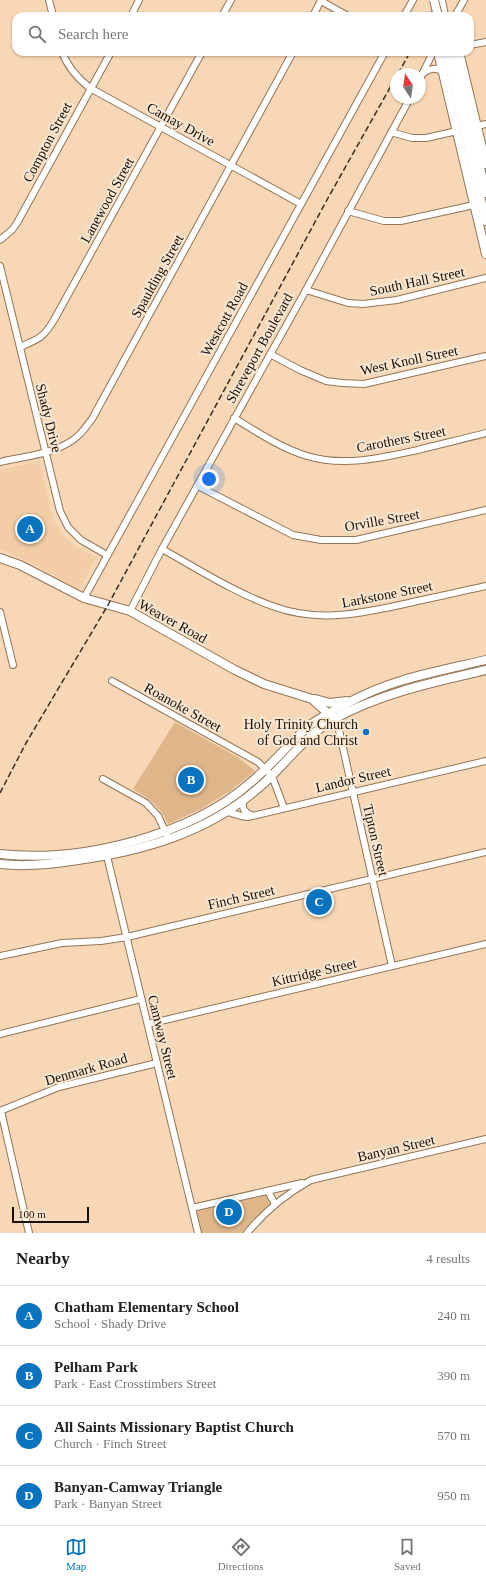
<!DOCTYPE html>
<meta charset="utf-8">
<style>
:root{--surface:#fff;--page:#f2f2f2;--text:#202124;--muted:#757577;--line:#e0e0e0;--accent:#0a73bf}
body{margin:0;font-family:Georgia,serif;background:var(--page);color:var(--text)}
.compass{position:absolute;left:390px;top:68px;width:36px;height:36px;border-radius:50%;background:var(--surface);box-shadow:0 1px 3px #0004;rotate:347deg}
.scale{position:absolute;left:12px;bottom:10px;width:77px;box-sizing:border-box;padding-left:4px;border:2px solid #190e04;border-top:0;font-size:11px;line-height:14px;white-space:nowrap;color:#190e04;-webkit-text-stroke:3px #fae7d2;paint-order:stroke}
.you{position:absolute;left:209px;top:479px;width:14px;height:14px;margin:-10px;border:3px solid #fff;border-radius:50%;background:#1a73e8;box-shadow:0 0 0 6px #1a73e833}
.badge{display:grid;place-items:center;width:26px;height:26px;border-radius:50%;background:var(--accent);color:#fff;font-size:13px;font-weight:700}
.pin{position:absolute;translate:-50% -50%;border:2px solid #fff;box-shadow:0 1px 4px #0006}
.list{margin:0;padding:0;list-style:none}
h2{display:flex;justify-content:space-between;align-items:center;height:52px;margin:0;padding:0 16px;font-size:17px}
h2 small{font-size:13px;font-weight:400;color:var(--muted)}
.list li{display:grid;grid-template-columns:26px 1fr auto;gap:12px;align-items:center;box-sizing:border-box;height:60px;padding:0 16px;border-top:1px solid var(--line)}
.list b{display:block;font-size:15px;white-space:nowrap}
.list p{margin:0;font-size:13px;white-space:nowrap;color:var(--muted)}
.list em{font-size:13px;font-style:normal;color:var(--muted)}
.icon{flex:none;width:22px;height:22px;fill:none;stroke:currentColor;stroke-width:2;stroke-linecap:round;stroke-linejoin:round}
.map{position:relative;flex:none;width:486px;height:1233px;overflow:hidden}
.search{position:absolute;background:var(--surface);box-shadow:0 1px 3px #0004;left:12px;right:12px;top:12px;height:44px;display:flex;align-items:center;gap:10px;box-sizing:border-box;padding:0 14px;border-radius:12px;color:var(--muted);font-size:15px}
.sheet{height:292px;background:var(--surface)}
nav{display:flex;justify-content:space-around;align-items:center;box-sizing:border-box;height:56px;border-top:1px solid var(--line);background:var(--surface);font-size:11px;color:var(--muted)}
nav a{display:grid;justify-items:center;gap:2px}
nav .on{color:var(--accent)}
.map>svg:first-child{display:block}
.built{fill:#f2cda5}
.green{fill:#dfb68a}
.lines{fill:none;stroke-linecap:round;stroke-linejoin:round}
.street-casing{stroke:#927556;stroke-width:8}
.secondary-casing{stroke:#927556;stroke-width:10}
.street{stroke:#fff;stroke-width:6}
.secondary{stroke:#fff;stroke-width:8}
.rail{stroke:#3a2c1f;stroke-width:1.5;stroke-dasharray:6 3;stroke-linecap:butt}
.secondary-bridge-casing{stroke:#927556;stroke-width:10;stroke-linecap:butt}
.secondary-bridge{stroke:#fff;stroke-width:8}
.poi-dot{fill:#0a73bf;stroke:#fae7d2;stroke-width:1.5}
.labels{text-anchor:middle;stroke-width:4;stroke-linejoin:round;paint-order:stroke}
.street-label{font-size:14px;fill:#190e04;stroke:#fae7d2}
.poi-label{font-size:14px;fill:#190e04;stroke:#fae7d2;text-anchor:end}
</style>
<div class="map">
<svg width="486" height="1233" viewBox="0 0 486 1233">
<rect width="100%" height="100%" fill="#f7d7b5"/>
<path class="built" d="M39 461 51 511 55 523 63 535 75 546 96 558 79 589 33 564 0 549V470Z"/>
<g class="green">
<path d="M175 722 239 758 255 771 230 791 201 809 168 824C159 805 151 800 133 789Z"/>
<path d="M263 1193 268 1195 269 1205 242 1233H200L196 1214 199 1209Z"/>
</g>
<g class="lines">
<g class="street-casing">
<g id="street">
<path d="M49 0 53 16"/>
<path d="M321 1 348 16"/>
<path d="M131 16 139 0"/>
<path d="M222 16 231 0"/>
<path d="M313 16 321 0"/>
<path d="M404 16 413 0"/>
<path d="M455 16 464 0"/>
<path d="M470 45 486 42"/>
<path d="M62 52C68 68 77 78 90 88L301 204"/>
<path d="M423 73C430 69 437 66 443 73"/>
<path d="M420 79 433 52"/>
<path d="M477 126 486 124"/>
<path d="M391 132 412 138H426L457 131"/>
<path d="M348 211 384 221H401L474 205"/>
<path d="M0 240 12 230 17 223 111 52"/>
<path d="M0 266 60 511 68 527 81 540 107 555"/>
<path d="M306 290 348 303 363 304 397 300 486 278"/>
<path d="M20 347C39 339 43 338 54 320L202 52"/>
<path d="M270 354 300 370 326 381 342 383 364 384 486 356"/>
<path d="M234 418C257 432 281 448 307 456 344 467 381 458 418 450 441 444 463 439 486 433"/>
<path d="M0 462C26 456 60 454 80 434 84 430 88 424 92 419L293 52"/>
<path d="M198 486 293 535 321 540H356L486 510"/>
<path d="M162 549C198 569 235 593 275 607 320 623 364 613 409 603 435 597 460 592 486 586"/>
<path d="M84 598 385 52"/>
<path d="M130 611 162 549 306 290 410 98"/>
<path d="M0 612 13 665"/>
<path d="M112 681 258 762 272 776 284 808"/>
<path d="M334 720 339 730 392 966"/>
<path d="M103 779 146 803 158 816 167 835"/>
<path d="M243 800C242 809 244 812 251 815"/>
<path d="M227 812C234 813 241 817 248 817L486 761"/>
<path d="M106 852 198 1233"/>
<path d="M0 956 62 943 101 941 127 937 486 852"/>
<path d="M148 1024 486 944"/>
<path d="M0 1034 141 999"/>
<path d="M0 1111 59 1087 157 1063"/>
<path d="M1 1111 29 1233"/>
<path d="M268 1191 275 1204"/>
<path d="M192 1208 302 1183"/>
<path d="M247 1233C265 1211 286 1194 311 1180L486 1139"/>
</g>
</g>
<g class="secondary-casing">
<g id="secondary">
<path d="M441 0 444 16"/>
<path d="M438 52 486 254"/>
<path d="M446 52 486 221"/>
<path d="M453 52 486 193"/>
<path d="M459 52 486 164"/>
<path d="M0 558 20 565 84 598 130 611 235 670 264 684 312 699 332 717"/>
<path d="M315 699 330 703 347 701"/>
<path d="M0 854C79 863 190 836 250 783 271 766 288 744 309 726 320 717 335 710 348 703 390 679 440 671 486 660"/>
<path d="M0 864C26 867 53 864 78 860 142 851 206 833 256 790 283 768 303 737 334 719 381 693 434 682 486 670"/>
</g>
</g>
<use href="#street" class="street"/>
<use href="#secondary" class="secondary"/>
<g class="rail">
<path d="M430 16 438 0"/>
<path d="M398 74 410 52"/>
<path d="M0 793 26 743 108 605 328 198 396 77"/>
</g>
<g class="secondary-bridge-casing">
<path id="secondary-bridge" d="M434 0 438 16"/>
</g>
<use href="#secondary-bridge" class="secondary-bridge"/>
</g>
<circle class="poi-dot" cx="366" cy="732" r="4"/>
<g class="labels">
<g class="street-label">
<text transform="translate(181 124) rotate(29)" y="5">Camay Drive</text>
<text transform="translate(47 142) rotate(-62)" y="5">Compton Street</text>
<text transform="translate(107 200) rotate(-61)" y="5">Lanewood Street</text>
<text transform="translate(157 276) rotate(-61)" y="5">Spaulding Street</text>
<text transform="translate(417 281) rotate(-12)" y="5">South Hall Street</text>
<text transform="translate(224 319) rotate(-61)" y="5">Westcott Road</text>
<text transform="translate(259 348) rotate(-61)" y="5">Shreveport Boulevard</text>
<text transform="translate(409 360) rotate(-12)" y="5">West Knoll Street</text>
<text transform="translate(49 418) rotate(76)" y="5">Shady Drive</text>
<text transform="translate(401 439) rotate(-11)" y="5">Carothers Street</text>
<text transform="translate(382 520) rotate(-10)" y="5">Orville Street</text>
<text transform="translate(387 594) rotate(-11)" y="5">Larkstone Street</text>
<text transform="translate(173 621) rotate(29)" y="5">Weaver Road</text>
<text transform="translate(183 707) rotate(29)" y="5">Roanoke Street</text>
<text transform="translate(353 779) rotate(-13)" y="5">Landor Street</text>
<text transform="translate(376 840) rotate(77)" y="5">Tipton Street</text>
<text transform="translate(241 897) rotate(-13)" y="5">Finch Street</text>
<text transform="translate(314 972) rotate(-13)" y="5">Kittridge Street</text>
<text transform="translate(163 1037) rotate(76)" y="5">Camway Street</text>
<text transform="translate(86 1069) rotate(-16)" y="5">Denmark Road</text>
<text transform="translate(396 1148) rotate(-13)" y="5">Banyan Street</text>
</g>
<g class="poi-label">
<text x="358" y="729">Holy Trinity Church<tspan x="358" dy="16">of God and Christ</tspan></text>
</g>
</g>
</svg>
<svg class="compass" viewBox="-18 -18 36 36"><path d="M0-13l5 13h-10z" fill="#e53935"/><path d="M0 13l5-13h-10z" fill="#757577"/></svg>
<div class="scale">100 m</div>
<div class="you"></div>
<div class="pin badge" style="left:30px;top:529px">A</div>
<div class="pin badge" style="left:191px;top:780px">B</div>
<div class="pin badge" style="left:319px;top:902px">C</div>
<div class="pin badge" style="left:229px;top:1212px">D</div>
<div class="search"><svg class="icon" aria-label="search" viewBox="0 0 24 24"><circle cx="10" cy="10" r="6"/><path d="M15 15l6 6"/></svg>Search here</div>
</div>
<section class="sheet">
<h2>Nearby<small>4 results</small></h2>
<ul class="list">
<li><span class="badge">A</span><div><b>Chatham Elementary School</b><p>School · Shady Drive</p></div><em>240 m</em></li>
<li><span class="badge">B</span><div><b>Pelham Park</b><p>Park · East Crosstimbers Street</p></div><em>390 m</em></li>
<li><span class="badge">C</span><div><b>All Saints Missionary Baptist Church</b><p>Church · Finch Street</p></div><em>570 m</em></li>
<li><span class="badge">D</span><div><b>Banyan-Camway Triangle</b><p>Park · Banyan Street</p></div><em>950 m</em></li>
</ul>
</section>
<nav>
<a class="on"><svg class="icon" aria-label="map" viewBox="0 0 24 24"><path d="M3 6l6-2 6 2 6-2v14l-6 2-6-2-6 2zM9 4v14M15 6v14"/></svg>Map</a>
<a><svg class="icon" aria-label="directions" viewBox="0 0 24 24"><path d="M12 3l9 9-9 9-9-9zM9 14v-3h6M13 9l2 2-2 2"/></svg>Directions</a>
<a><svg class="icon" aria-label="saved" viewBox="0 0 24 24"><path d="M7 4h10v16l-5-4-5 4z"/></svg>Saved</a>
</nav>
